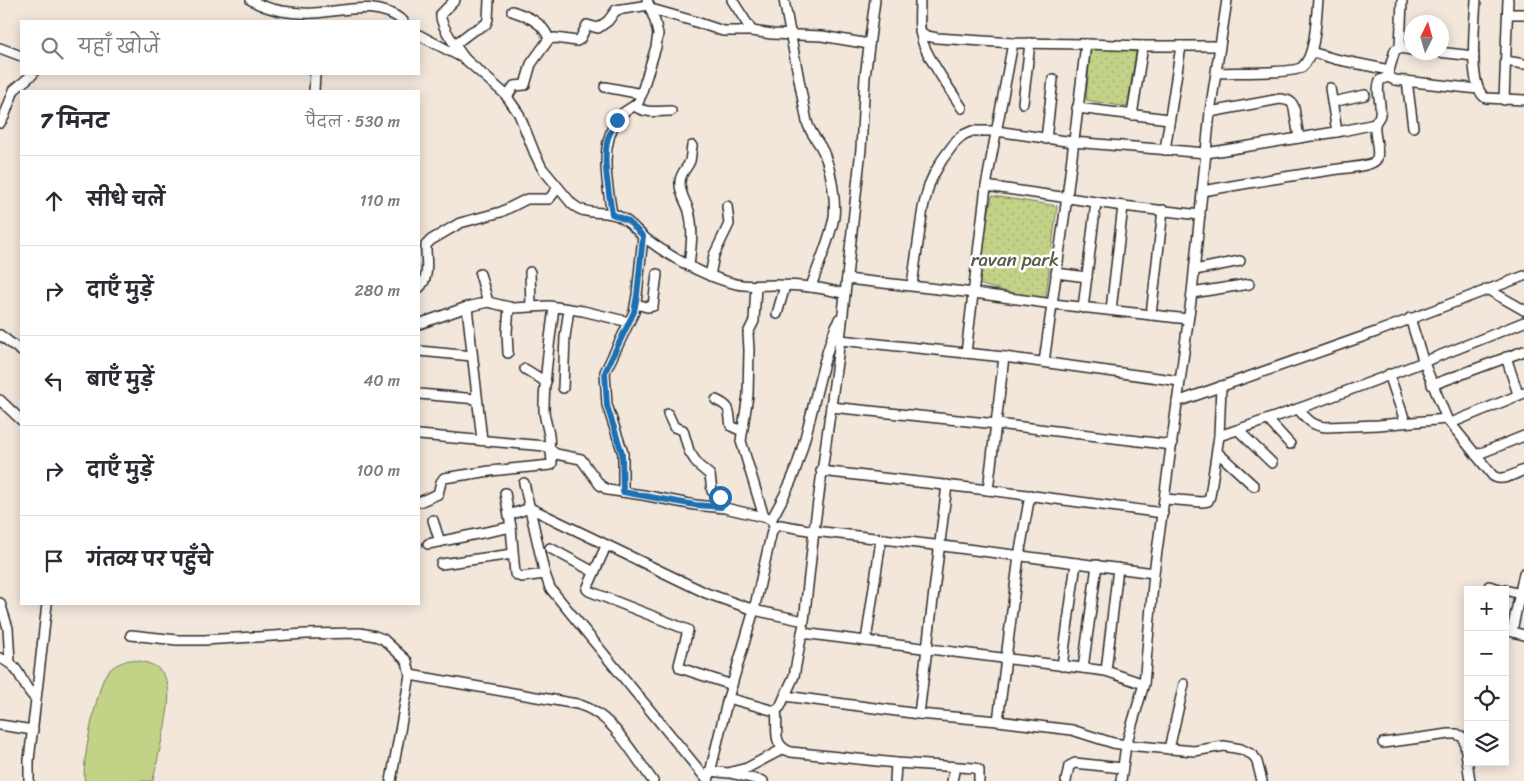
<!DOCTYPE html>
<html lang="hi">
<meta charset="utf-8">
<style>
:root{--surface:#fff;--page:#f2f2f3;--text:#2b2b33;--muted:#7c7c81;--line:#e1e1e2}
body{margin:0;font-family:Sriracha,"Playpen Sans Deva",sans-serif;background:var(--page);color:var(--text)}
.controls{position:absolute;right:15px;bottom:15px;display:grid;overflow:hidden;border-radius:0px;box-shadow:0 2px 12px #0003}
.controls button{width:45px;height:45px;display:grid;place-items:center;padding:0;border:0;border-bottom:1px solid var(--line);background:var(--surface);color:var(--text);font:25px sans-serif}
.compass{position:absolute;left:1404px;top:15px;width:45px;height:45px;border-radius:50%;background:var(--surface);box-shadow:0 2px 12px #0003;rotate:5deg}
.stop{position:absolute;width:15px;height:15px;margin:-11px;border:4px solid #1f6fb2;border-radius:50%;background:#fff}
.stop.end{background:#1f6fb2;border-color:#fff;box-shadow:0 1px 5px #0008}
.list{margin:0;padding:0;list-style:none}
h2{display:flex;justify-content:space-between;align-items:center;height:65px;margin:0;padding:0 20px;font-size:21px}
h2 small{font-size:16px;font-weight:400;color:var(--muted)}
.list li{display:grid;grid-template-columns:32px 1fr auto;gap:15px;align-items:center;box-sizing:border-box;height:90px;padding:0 20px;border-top:1px solid var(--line)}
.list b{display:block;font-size:19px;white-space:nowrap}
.list em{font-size:16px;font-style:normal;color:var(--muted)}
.icon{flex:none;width:28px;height:28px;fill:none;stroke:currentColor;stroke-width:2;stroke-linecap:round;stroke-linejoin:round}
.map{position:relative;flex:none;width:1524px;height:781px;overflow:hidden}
.search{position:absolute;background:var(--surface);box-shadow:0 2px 12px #0003;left:20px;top:20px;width:400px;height:55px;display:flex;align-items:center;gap:12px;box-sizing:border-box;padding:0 18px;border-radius:0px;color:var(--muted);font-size:19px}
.panel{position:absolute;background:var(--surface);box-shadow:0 2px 12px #0003;left:20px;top:90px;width:400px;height:515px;border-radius:0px}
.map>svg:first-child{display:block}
.grass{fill:#c2d287;stroke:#767e59}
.park{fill:url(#park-dots);stroke:#767e59}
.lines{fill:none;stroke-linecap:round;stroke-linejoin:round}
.minor-casing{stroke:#2b2b2b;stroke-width:12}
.minor{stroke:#fff;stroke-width:9}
.route{stroke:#1f6fb2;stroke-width:6}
.labels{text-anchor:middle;stroke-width:5;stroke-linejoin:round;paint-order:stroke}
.park-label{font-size:19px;fill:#585d47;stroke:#fff}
</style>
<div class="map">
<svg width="1524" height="781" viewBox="0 0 1524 781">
<defs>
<pattern id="park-dots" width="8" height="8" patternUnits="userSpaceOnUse" patternTransform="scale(1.25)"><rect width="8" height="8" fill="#c2d287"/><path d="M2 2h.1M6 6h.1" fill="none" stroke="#a7b475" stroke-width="1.8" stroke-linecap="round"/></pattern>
</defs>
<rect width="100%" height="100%" fill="#f3e6db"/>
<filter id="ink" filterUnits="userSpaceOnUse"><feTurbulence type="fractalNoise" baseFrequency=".02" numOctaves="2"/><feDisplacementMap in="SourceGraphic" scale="10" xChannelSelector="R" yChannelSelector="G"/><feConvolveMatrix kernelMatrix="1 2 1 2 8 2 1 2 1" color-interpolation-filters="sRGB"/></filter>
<g filter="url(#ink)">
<path class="grass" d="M129 660C177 662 171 695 164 731 160 747 157 763 153 780V781H85C80 769 98 685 106 674 112 666 120 663 129 660Z"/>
<g class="park">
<path d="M1091 45 1136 52 1127 107 1086 100Z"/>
<path d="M992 196 1057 206 1045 303 975 283Z"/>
</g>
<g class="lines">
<g class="minor-casing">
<g id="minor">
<path d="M251 0C269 11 294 14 314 13 344 11 377 0 403 21"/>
<path d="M455 0 441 14C439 25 458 49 465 59"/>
<path d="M732 0 752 31"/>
<path d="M784 0 807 122C811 136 821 143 825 156 831 171 836 200 834 217 830 240 818 265 811 287"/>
<path d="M920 0C920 15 918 29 923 43 931 64 950 89 962 108"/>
<path d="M1476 0C1475 20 1467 88 1486 98L1524 100"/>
<path d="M651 9 690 20 723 31H752L772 34 822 36 869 44"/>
<path d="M512 11C527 16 543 22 549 39"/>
<path d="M1508 14H1524"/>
<path d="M920 32 927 36 937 38 1013 43 1086 44"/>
<path d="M419 35 465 59 505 94 519 114 535 154 542 168 572 204C588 218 606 208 622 218 631 223 637 231 645 238 672 258 703 276 736 284 748 287 761 285 774 285 798 285 822 287 845 294"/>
<path d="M455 44 471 32 486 24 488 19 489 0"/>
<path d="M0 48 21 56"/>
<path d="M1400 48 1402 0"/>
<path d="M1311 52 1335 59 1389 70"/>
<path d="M1438 52 1474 56"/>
<path d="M1506 61 1524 64"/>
<path d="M1217 73C1231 72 1294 74 1302 67 1316 56 1316 17 1318 0"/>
<path d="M1388 74 1395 50 1400 48 1412 50"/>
<path d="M1407 81 1413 127"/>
<path d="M605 87 642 94"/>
<path d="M1330 88 1337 132"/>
<path d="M314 91 315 74"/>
<path d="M507 97 514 86 525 85 531 64 549 39 555 38 577 41 580 39 587 25 598 28 608 21 616 10 649 5"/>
<path d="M1504 100 1508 0"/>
<path d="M1332 102 1365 95"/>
<path d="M1023 103 1030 43"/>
<path d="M635 106C645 114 659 111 671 111"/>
<path d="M1077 108 1169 119"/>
<path d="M1210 112 1280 99C1287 100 1292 100 1294 108L1299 138"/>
<path d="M1132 115 1143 46"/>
<path d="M0 123 4 117 14 90 33 74"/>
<path d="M1046 139 1053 79"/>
<path d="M1165 150 1181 46"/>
<path d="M986 186 1123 206 1200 215"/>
<path d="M1203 191C1248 183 1293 175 1339 169 1346 168 1376 166 1377 158 1380 149 1373 132 1375 124 1376 120 1380 118 1380 114 1382 102 1375 92 1380 80L1388 77 1395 80 1478 89"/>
<path d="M612 214C607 183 599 146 618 118 624 110 634 108 639 101L656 47 658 34 655 21 647 0"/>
<path d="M689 266C691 247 694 230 689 211 686 202 679 192 680 182 680 173 687 169 690 161 691 157 691 151 692 146"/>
<path d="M1195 270 1240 261"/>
<path d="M530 272 531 306"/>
<path d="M1056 273 1087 277"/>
<path d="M480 274 488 302"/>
<path d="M710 276 714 255 729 224 727 206"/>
<path d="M847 279 974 293 1053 304 1188 319"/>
<path d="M912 285 923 208 929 185 934 174 942 160 956 141 963 135 972 131H996L1073 142 1206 153 1342 131 1375 124"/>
<path d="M756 286 754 321 748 333 749 350 748 395 741 441 764 517"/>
<path d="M419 288C430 278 426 261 426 248V245L431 240 460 223 501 212 527 199H549L558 188"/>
<path d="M1487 289 1524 310"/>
<path d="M1192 293 1249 284"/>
<path d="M636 304 647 307 653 306 657 274"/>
<path d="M467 307 482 440"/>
<path d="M1083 308 1096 202"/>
<path d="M1111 310 1123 206"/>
<path d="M777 314 785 286"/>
<path d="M1151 315 1163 210"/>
<path d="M1410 318 1424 363 1447 419 1493 476C1502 482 1514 474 1524 470"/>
<path d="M419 324 467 307 488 302 513 308 549 306 583 311 629 322"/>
<path d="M0 335 21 351"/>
<path d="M840 340 1004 357 1180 381"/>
<path d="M419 351 472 356"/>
<path d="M508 353 507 332 509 307"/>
<path d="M966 353 986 186 1013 43"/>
<path d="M1506 357 1518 394"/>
<path d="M1044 362 1067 197 1086 44 1143 46H1219"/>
<path d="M525 369 546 382"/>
<path d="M1389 374 1405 421"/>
<path d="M1432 385 1524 351"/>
<path d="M563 388 565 337 569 309"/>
<path d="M419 394 477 399"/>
<path d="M0 400 21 420"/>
<path d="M716 400C733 408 728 411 731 426L742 431"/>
<path d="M1177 402 1376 332 1524 276"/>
<path d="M831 407 997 424 1172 445"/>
<path d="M1298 409C1307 419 1312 426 1326 427L1378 425 1447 419"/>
<path d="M668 414 674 427 683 430 689 451 698 465 710 475 712 491 721 497V507"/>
<path d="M1268 420 1290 444"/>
<path d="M1451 423 1524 393"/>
<path d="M1238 430 1272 463"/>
<path d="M419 435 545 446 556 454 581 459 600 485 608 490 643 495 695 505 725 508 768 518 771 520 775 527"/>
<path d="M1219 436C1322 402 1423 363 1524 322"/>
<path d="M549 448C552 434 544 423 544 409 544 375 550 341 554 307"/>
<path d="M1217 452 1254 486"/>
<path d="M1476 455 1524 436"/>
<path d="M821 471 988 490 1163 513"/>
<path d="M524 483 544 571 550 588 708 781"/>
<path d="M988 490 1004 357"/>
<path d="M623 492V453L607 405 605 372 634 312 637 295 643 236"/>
<path d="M505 493 511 527 515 574 521 577 545 574"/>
<path d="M1165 499 1202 502 1208 501 1210 496 1219 436 1221 386"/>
<path d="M419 502 438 494 441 482 444 478 490 471 551 465 552 463 551 450"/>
<path d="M509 515 530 508 706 593 754 610 804 621 814 531 943 546 1154 573 1192 293 1210 112 1227 0"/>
<path d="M433 520 440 542"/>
<path d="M771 520C780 504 789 488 795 471 812 423 819 366 839 319"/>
<path d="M428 544 511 527"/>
<path d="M606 546 587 589 589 591 688 630 679 665 680 668 732 685"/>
<path d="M550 548 594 572"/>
<path d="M441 564 513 554"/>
<path d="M1489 586 1503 590"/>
<path d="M1505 590 1524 595"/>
<path d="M0 603 8 628 10 662"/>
<path d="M1505 630 1524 635"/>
<path d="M1512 631 1524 573"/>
<path d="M802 633 1106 671 1144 684"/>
<path d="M131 635 177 640H204L306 634 360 633 375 636 383 639 407 661 410 675 391 781"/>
<path d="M866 641 881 540"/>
<path d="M0 658C24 668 19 684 36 699"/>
<path d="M1062 666 1076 563"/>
<path d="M1083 668 1097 565"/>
<path d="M1106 671 1118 568"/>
<path d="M410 675 577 704C584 706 591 709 598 714 618 727 638 761 653 781"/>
<path d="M785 696 919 714 998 721 1072 730 1113 743 1126 745 1144 684 1154 573"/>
<path d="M728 698 771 710H776L780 707 794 676 803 628"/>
<path d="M776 710C779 727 770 745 791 752L896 763 975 768 979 770V781"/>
<path d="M919 714 947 485"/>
<path d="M998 721 1019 556 1030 495"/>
<path d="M0 725 33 730"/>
<path d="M1383 743 1449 734H1457L1464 738 1470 781"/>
<path d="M1169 749 1184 684"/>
<path d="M710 771 728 773 747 768 783 749"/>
<path d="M730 773 763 781"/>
<path d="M29 781V760L47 604"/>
<path d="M708 781 728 698 754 610 772 531 775 527 780 525 814 531 840 340 861 149 865 77 875 0"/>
<path d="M895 781 896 763"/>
<path d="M952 781 955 767"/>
<path d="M1066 781 1069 766 1075 763 1122 768"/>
<path d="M1121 781 1126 745 1194 751 1224 746 1241 749 1253 755 1257 762 1262 781"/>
</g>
</g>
<use href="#minor" class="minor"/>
</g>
</g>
<g class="lines" filter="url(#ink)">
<path class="route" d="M617 120C614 126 610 132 608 138 602 161 609 191 612 214L628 221 643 236 637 295 634 312 605 372 607 406 622 453 623 492 695 505 721 507 720 497"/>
</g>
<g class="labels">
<g class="park-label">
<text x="1015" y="266">ravan park</text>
</g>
</g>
</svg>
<div class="controls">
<button>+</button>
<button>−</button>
<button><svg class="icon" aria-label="locate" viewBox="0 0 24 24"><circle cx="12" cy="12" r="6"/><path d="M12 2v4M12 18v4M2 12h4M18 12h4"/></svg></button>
<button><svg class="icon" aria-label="layers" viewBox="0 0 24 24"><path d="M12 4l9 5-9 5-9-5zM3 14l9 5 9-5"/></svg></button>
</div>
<svg class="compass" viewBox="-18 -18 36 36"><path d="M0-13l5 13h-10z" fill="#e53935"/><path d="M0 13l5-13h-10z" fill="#7c7c81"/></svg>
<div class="stop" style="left:720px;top:497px"></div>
<div class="stop end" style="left:617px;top:120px"></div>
<div class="search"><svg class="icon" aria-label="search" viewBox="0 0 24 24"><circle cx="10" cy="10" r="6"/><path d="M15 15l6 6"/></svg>यहाँ खोजें</div>
<section class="panel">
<h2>7 मिनट<small>पैदल · 530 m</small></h2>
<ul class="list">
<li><svg class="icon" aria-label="ahead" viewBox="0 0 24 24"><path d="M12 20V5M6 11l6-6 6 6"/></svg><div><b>सीधे चलें</b></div><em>110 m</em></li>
<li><svg class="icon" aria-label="right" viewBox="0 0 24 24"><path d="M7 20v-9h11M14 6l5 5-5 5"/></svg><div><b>दाएँ मुड़ें</b></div><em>280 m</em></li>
<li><svg class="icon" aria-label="left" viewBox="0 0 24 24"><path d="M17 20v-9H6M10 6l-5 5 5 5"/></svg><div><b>बाएँ मुड़ें</b></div><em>40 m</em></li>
<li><svg class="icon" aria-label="right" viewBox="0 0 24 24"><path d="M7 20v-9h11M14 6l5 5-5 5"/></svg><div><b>दाएँ मुड़ें</b></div><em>100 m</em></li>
<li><svg class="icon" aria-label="arrive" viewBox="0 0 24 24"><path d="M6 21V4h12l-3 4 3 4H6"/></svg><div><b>गंतव्य पर पहुँचे</b></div></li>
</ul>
</section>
</div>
